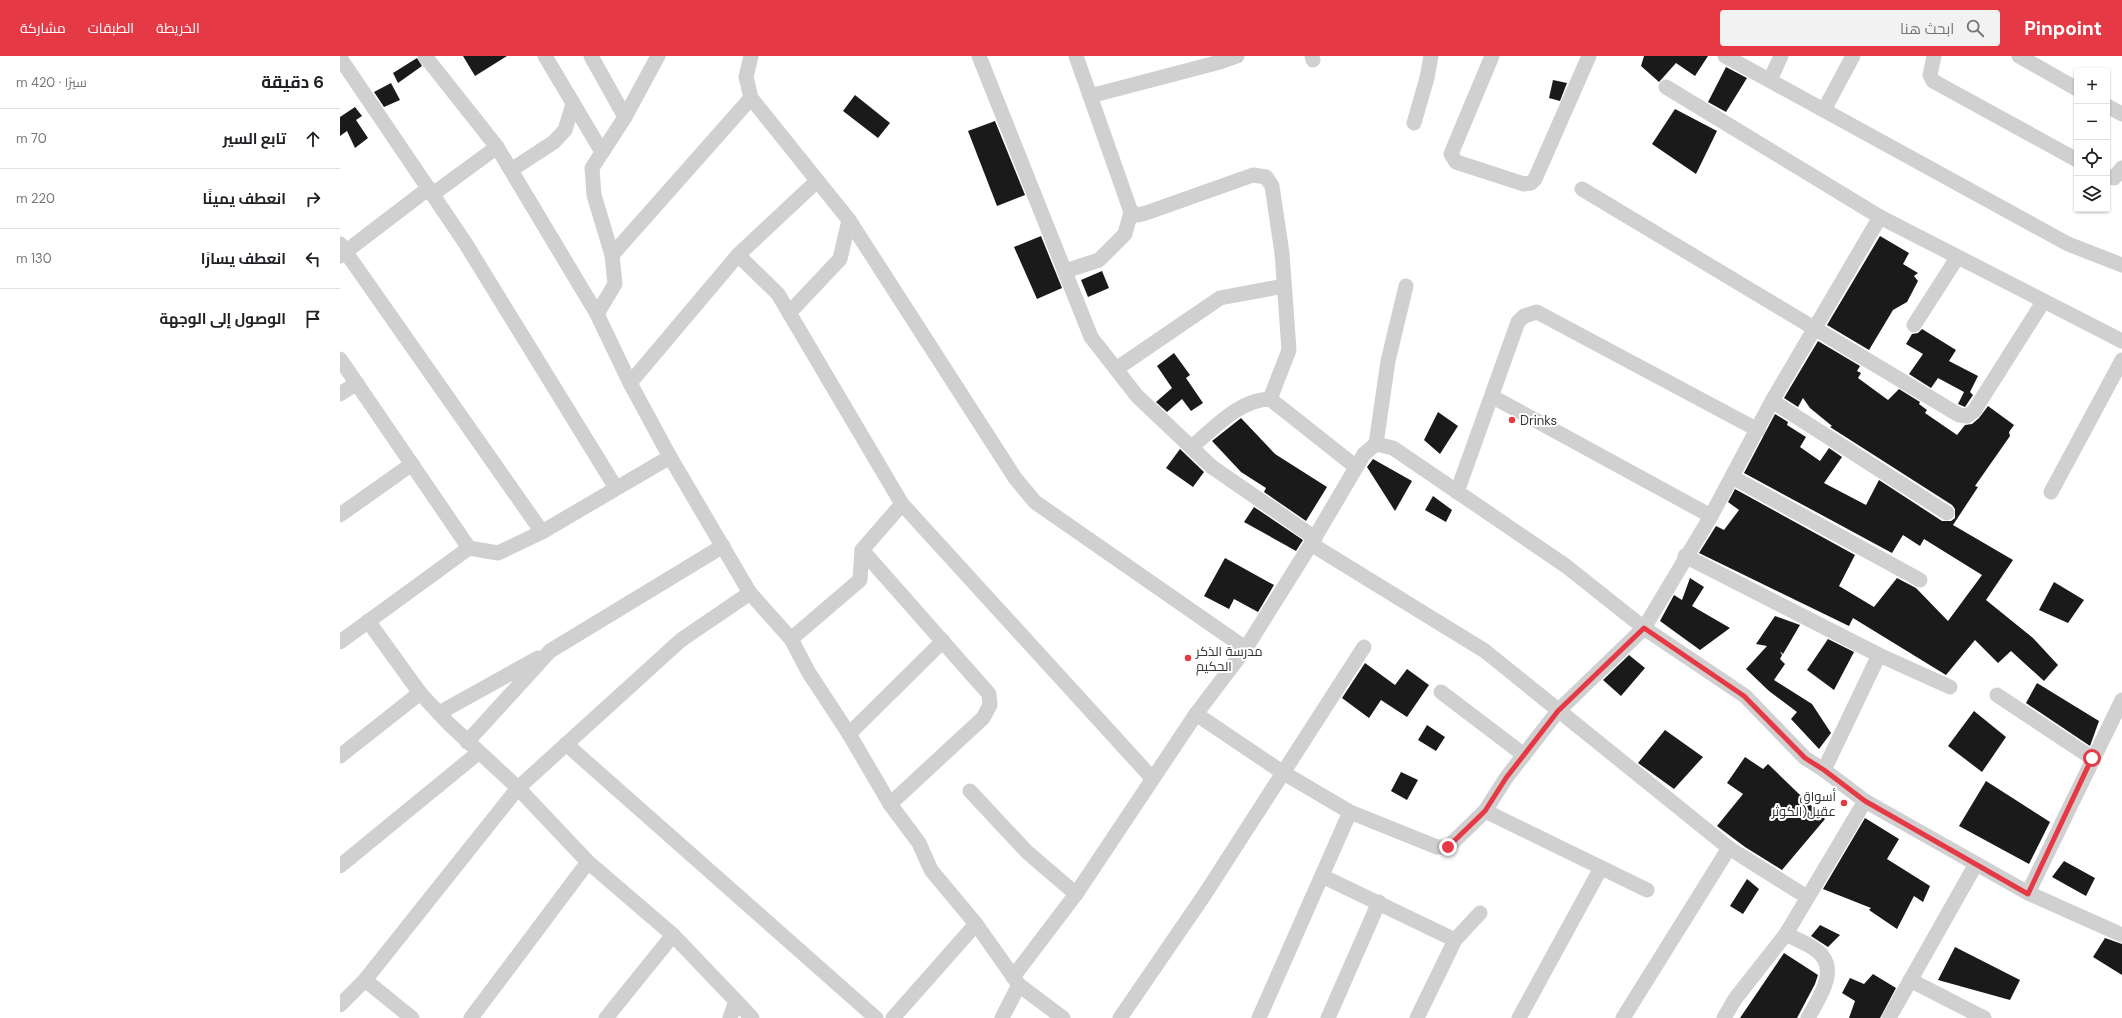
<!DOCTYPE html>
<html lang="ar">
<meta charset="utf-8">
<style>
:root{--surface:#fff;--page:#f2f2f2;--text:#202124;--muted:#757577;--line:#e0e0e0;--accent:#e63946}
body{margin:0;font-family:"DM Sans",Cairo,sans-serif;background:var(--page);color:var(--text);direction:rtl}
.controls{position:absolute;right:12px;top:12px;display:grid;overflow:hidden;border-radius:4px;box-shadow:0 1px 3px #0004}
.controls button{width:36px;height:36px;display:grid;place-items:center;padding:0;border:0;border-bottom:1px solid var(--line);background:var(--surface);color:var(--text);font:20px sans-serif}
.stop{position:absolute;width:12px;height:12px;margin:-9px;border:3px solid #e63946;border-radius:50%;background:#fff}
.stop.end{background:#e63946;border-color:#fff;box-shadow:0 1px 4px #0008}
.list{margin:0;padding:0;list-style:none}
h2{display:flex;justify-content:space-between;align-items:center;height:52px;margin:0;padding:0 16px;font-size:17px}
h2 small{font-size:13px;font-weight:400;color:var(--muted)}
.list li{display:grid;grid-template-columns:26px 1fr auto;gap:12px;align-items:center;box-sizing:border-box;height:60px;padding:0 16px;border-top:1px solid var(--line)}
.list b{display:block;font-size:15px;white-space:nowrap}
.list em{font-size:13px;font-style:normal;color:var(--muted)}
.icon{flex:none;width:22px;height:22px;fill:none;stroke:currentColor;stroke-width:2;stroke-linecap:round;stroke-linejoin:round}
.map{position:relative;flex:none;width:1782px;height:962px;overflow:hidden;direction:ltr}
header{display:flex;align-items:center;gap:24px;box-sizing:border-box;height:56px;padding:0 20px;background:var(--accent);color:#fff}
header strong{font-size:19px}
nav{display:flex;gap:22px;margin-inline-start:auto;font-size:14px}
.search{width:280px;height:36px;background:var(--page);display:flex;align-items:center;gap:10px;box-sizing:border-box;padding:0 14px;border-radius:4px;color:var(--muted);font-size:15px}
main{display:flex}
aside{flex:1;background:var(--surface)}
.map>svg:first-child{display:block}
.building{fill:#1a1a1a}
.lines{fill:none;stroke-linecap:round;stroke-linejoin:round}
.minor{stroke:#d0d0d0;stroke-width:15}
.route{stroke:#e63946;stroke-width:5}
.poi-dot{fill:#e63946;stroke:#fff;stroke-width:1.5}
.labels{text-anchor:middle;stroke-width:4;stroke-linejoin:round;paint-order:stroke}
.poi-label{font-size:13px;fill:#333;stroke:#fff;text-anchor:start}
</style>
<header>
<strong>Pinpoint</strong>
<div class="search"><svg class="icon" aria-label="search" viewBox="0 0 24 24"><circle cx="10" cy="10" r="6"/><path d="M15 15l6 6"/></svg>ابحث هنا</div>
<nav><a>الخريطة</a><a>الطبقات</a><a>مشاركة</a></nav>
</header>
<main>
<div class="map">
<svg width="1782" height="962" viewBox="0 0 1782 962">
<rect width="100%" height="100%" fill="#fff"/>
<g class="building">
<path d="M123 0H167L135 20Z"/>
<path d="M1304 0H1368L1355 20 1336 7 1319 26 1301 10Z"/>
<path d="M77 2 82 10 58 27 53 17Z"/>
<path d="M1386 11 1407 22 1386 56 1368 46Z"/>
<path d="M1213 24 1227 27 1220 45 1209 42Z"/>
<path d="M51 27 60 44 44 51 34 36Z"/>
<path d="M515 39 550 67 538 82 503 55Z"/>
<path d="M15 51 22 60 16 64 28 82 15 92 7 75 0 80V61Z"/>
<path d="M1335 53 1377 75 1356 118 1312 88Z"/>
<path d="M655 65 685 139 657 150 628 75Z"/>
<path d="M701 180 722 232 697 243 674 191Z"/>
<path d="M1540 180 1569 197 1563 208 1578 217 1574 220 1578 225 1567 246 1553 254 1529 294 1487 269Z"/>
<path d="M762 215 769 232 748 241 741 224Z"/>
<path d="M1582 273 1616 294 1609 305 1638 320 1630 336 1633 339 1625 351 1618 348 1624 336 1598 322 1591 332 1569 318 1583 298 1566 288 1572 278 1578 277Z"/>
<path d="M1478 285 1520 310 1517 315 1521 317 1518 322 1548 344 1559 333 1580 346 1579 348 1587 354 1585 357 1617 379 1625 369 1632 368 1639 362 1648 350 1674 369 1669 376 1670 380 1635 430 1638 431 1613 469 1673 504 1646 544 1693 582 1718 609 1704 625 1671 595 1658 607 1635 584 1606 619 1513 562 1509 570 1359 497 1376 470 1384 474 1399 454 1388 446 1395 433 1515 499 1499 530 1534 551 1557 522 1576 532 1608 565 1642 519 1584 483 1580 490 1563 479 1552 497 1404 417 1435 358 1448 366 1447 369 1466 381 1460 391 1480 405 1489 392 1502 401 1484 427 1526 449 1539 424 1602 465H1611L1615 462V453L1612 449 1490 371 1492 370 1470 352 1463 342 1458 351 1444 342Z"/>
<path d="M834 297 850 319 846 322 863 347 851 355 842 343 827 356 816 346 832 332 817 310Z"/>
<path d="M1098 356 1118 370 1100 398 1084 384Z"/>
<path d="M901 362 935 398 987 431 966 465 924 436 926 432 901 416 872 385Z"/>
<path d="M840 393 864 416 853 431 826 412Z"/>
<path d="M1033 403 1072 425 1055 455 1027 411Z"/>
<path d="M1093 440 1112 454 1106 466 1085 454Z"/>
<path d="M914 451 963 484 956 495 904 466Z"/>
<path d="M885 502 934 529 918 556 894 543 889 553 864 540Z"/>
<path d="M1350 522 1364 531 1352 550 1390 572 1360 594 1320 565 1334 539 1342 544Z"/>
<path d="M1714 526 1744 544 1728 567 1699 554Z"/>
<path d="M1435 560 1460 569 1443 598 1440 595 1442 599 1440 603 1445 608 1434 624 1472 648 1491 677 1479 693 1451 663 1457 656 1429 635 1406 613 1427 590 1416 588Z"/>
<path d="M1488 583 1514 596 1494 634 1467 614Z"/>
<path d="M1289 599 1305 612 1281 640 1263 624Z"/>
<path d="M1025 607 1055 629 1067 613 1089 629 1067 661 1041 644 1029 662 1002 642Z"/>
<path d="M1697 627 1759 665 1750 690 1686 647Z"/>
<path d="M1634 655 1666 681 1642 716 1608 690Z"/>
<path d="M1087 669 1105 681 1096 695 1078 684Z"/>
<path d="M1325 674 1363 701 1334 733 1298 707Z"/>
<path d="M1405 701 1423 713 1428 708 1485 763 1442 814 1405 791 1377 770 1403 738 1387 727Z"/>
<path d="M1061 716 1078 724 1067 744 1051 735Z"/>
<path d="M1646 725 1710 766 1689 808 1619 770Z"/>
<path d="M1525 762 1559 783 1547 803 1590 830 1583 846 1574 840 1557 873 1529 854 1531 852 1483 833Z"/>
<path d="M1724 805 1755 822 1746 840 1712 821Z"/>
<path d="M1407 823 1419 833 1403 858 1390 850Z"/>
<path d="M1480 869 1500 879 1488 891 1471 880Z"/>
<path d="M1765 882 1782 888V919L1753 901Z"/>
<path d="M1615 891 1680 924 1670 944 1598 924Z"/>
<path d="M1444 897 1478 919 1475 928 1457 962H1400Z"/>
<path d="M1533 918 1556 932 1540 962H1509L1515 945 1502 937 1510 922 1524 928Z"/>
</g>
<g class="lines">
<g class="minor">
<path d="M85 0 157 91 257 258 290 327"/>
<path d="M205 0 262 96"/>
<path d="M251 0 285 61"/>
<path d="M411 0 406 21 411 42 509 164 675 422 695 446 895 585 906 592 971 488 1024 398 1036 388 1053 392 1226 510 1304 572 1405 640 1465 702 1484 714 1525 745 1688 837 1782 879"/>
<path d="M639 0 751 281 797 340 872 411 975 482"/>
<path d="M736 0 791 156 798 159 806 157 913 119 926 121 932 130 942 197 949 294 930 343"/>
<path d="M972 0 973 4"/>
<path d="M1152 0 1111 98 1116 106 1184 128 1191 127 1195 123 1249 0"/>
<path d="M1385 0 1728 188 1782 209"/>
<path d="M1594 0 1590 19 1593 25 1737 104"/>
<path d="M1679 0 1737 33"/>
<path d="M0 2 124 185 276 432"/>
<path d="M1430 24 1441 0"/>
<path d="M1326 31 1540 161 1782 285"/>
<path d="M750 40 880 6 897 0"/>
<path d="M1767 50 1782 58"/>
<path d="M1484 54 1513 0"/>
<path d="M1074 67 1087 22 1091 0"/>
<path d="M171 114 214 86 225 74 233 48"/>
<path d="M1767 120 1774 122 1782 112"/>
<path d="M477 125 398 199 290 327 330 401 410 537 451 583 469 617 509 678 550 748 579 787 591 814 636 868 679 929 723 962"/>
<path d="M1242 133 1619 359 1627 360 1634 355 1703 246"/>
<path d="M93 138 157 91"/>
<path d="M0 188 202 476"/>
<path d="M272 199 411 42"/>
<path d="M398 199 438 238 562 448 812 722"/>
<path d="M0 200 89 132"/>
<path d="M725 215 759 204 785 178 791 156"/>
<path d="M449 257 500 203 509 164"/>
<path d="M257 258 275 228 272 199 254 139 252 112 285 61 318 0"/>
<path d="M1574 269 1617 202"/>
<path d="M0 303 129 492 158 497 202 476 330 401"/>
<path d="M776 313 880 242 944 230"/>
<path d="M0 338 17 327"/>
<path d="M1153 341 1371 460"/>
<path d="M1432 345 1607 457"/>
<path d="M1036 388 1048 305 1066 230"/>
<path d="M851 391C875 372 898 344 930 343L1016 411"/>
<path d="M1392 421 1580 524"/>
<path d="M1117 436 1178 266 1184 260 1197 256 1418 374"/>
<path d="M1711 436 1782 304"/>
<path d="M0 459 72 408"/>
<path d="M971 488 1145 595 1389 792 1467 841"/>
<path d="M522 494 649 638 650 649 643 662 550 748"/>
<path d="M1345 500 1539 599 1610 631"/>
<path d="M28 565 80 637 108 667 178 732 248 806 333 879 396 945 390 962"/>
<path d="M451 583 520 524 522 494 562 448"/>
<path d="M0 586 129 492"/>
<path d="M1101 636 1184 699"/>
<path d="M1657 639 1752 702"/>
<path d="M99 657 198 602"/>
<path d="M856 658 942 716 1010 756 1097 791H1108L1145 755 1166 722 1218 655 1304 572 1371 460 1432 345 1540 161"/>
<path d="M509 678 603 585"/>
<path d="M127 686 210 595 383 490"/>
<path d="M226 688 536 962"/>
<path d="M0 700 80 637"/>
<path d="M1484 714 1539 599"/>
<path d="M630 735 687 796 736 838"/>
<path d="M1145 755 1307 834"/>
<path d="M0 810 138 697"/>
<path d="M982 820 1115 884"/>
<path d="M1688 837 1782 644"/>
<path d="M1446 878C1455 883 1467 887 1476 894 1501 912 1479 942 1468 962"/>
<path d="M673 921 736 838 856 658 906 592"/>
<path d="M25 924 72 962"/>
<path d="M1570 924 1644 962"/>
<path d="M396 945 412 962"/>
<path d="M0 949 25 924 178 732 341 584 410 537"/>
<path d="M131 962 248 806"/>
<path d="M266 962 333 879"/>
<path d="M553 962 636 868"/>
<path d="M662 962 679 929"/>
<path d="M780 962 865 838 1024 591"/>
<path d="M919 962 1010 756"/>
<path d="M988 962 1039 846"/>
<path d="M1077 962 1115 884 1140 857"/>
<path d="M1179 962 1261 812"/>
<path d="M1283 962 1389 792"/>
<path d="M1384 962 1395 943 1446 878 1525 745"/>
<path d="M1549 962 1636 808"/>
</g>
</g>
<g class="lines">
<path class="route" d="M1108 791 1145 755 1166 722 1218 655 1304 572 1404 640 1465 702 1484 714 1525 745 1688 838 1752 702"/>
</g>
<g class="poi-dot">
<circle cx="1172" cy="364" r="4"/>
<circle cx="848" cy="602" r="4"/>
<circle cx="1504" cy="747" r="4"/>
</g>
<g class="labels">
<g class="poi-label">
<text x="1180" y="369">Drinks</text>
<text x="856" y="600">مدرسة الذكر<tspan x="856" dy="15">الحكيم</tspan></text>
<text x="1496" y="745" text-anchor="end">أسواق<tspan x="1496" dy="15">عقيل(الكوثر</tspan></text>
</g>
</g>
</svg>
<div class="controls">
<button>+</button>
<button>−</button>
<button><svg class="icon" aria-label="locate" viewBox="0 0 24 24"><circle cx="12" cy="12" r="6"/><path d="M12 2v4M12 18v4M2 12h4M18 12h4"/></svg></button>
<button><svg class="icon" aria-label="layers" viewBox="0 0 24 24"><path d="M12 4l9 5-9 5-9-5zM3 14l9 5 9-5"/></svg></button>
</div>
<div class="stop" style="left:1752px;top:702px"></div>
<div class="stop end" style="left:1108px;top:791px"></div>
</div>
<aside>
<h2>6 دقيقة<small>سيرًا · 420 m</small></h2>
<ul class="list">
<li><svg class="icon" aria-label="ahead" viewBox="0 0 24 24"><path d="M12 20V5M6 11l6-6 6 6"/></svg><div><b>تابع السير</b></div><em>70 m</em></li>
<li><svg class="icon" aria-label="right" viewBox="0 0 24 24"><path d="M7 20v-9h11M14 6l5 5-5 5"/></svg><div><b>انعطف يمينًا</b></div><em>220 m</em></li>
<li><svg class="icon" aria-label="left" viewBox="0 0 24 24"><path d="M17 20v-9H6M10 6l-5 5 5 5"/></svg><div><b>انعطف يسارًا</b></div><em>130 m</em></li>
<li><svg class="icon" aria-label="arrive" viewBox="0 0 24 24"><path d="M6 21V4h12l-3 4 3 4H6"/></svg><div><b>الوصول إلى الوجهة</b></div></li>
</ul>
</aside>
</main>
